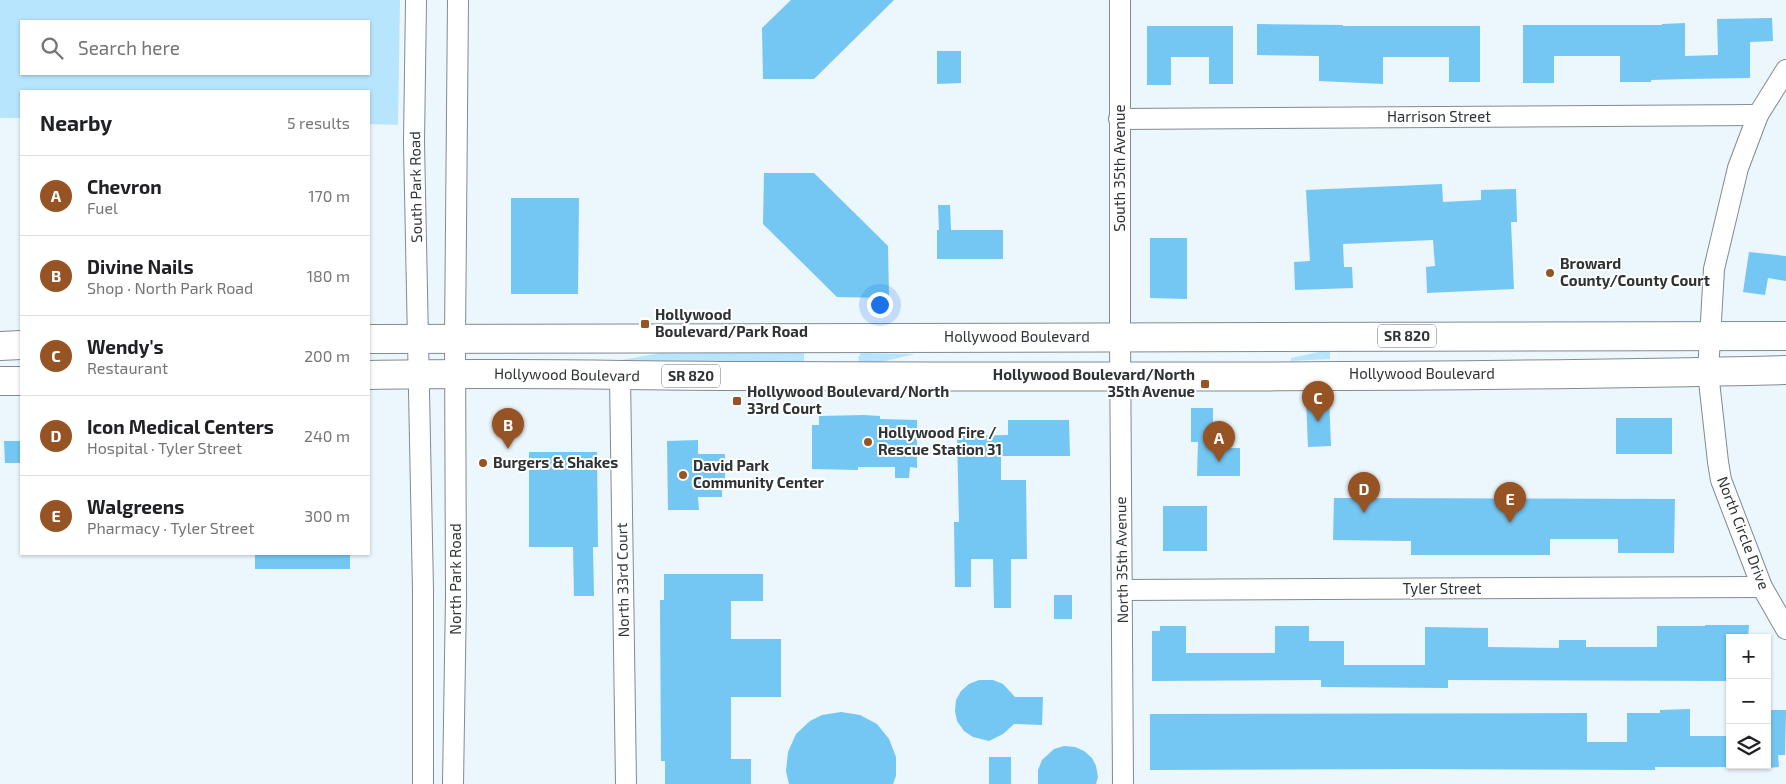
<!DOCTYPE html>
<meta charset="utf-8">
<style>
:root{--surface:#fff;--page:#f2f2f2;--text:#202124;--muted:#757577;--line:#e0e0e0;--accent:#965324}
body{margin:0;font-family:"Exo 2",sans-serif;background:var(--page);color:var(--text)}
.controls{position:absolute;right:15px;bottom:15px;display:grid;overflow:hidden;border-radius:0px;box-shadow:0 1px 4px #0004}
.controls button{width:45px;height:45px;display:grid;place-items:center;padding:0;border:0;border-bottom:1px solid var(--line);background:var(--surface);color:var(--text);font:25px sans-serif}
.you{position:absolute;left:879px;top:304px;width:18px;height:18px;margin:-12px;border:4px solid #fff;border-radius:50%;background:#1a73e8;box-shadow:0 0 0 8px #1a73e833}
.badge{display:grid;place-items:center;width:32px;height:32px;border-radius:50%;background:var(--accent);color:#fff;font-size:16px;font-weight:700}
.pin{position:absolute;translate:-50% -41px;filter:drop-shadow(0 1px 2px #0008)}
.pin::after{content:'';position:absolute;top:26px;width:18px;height:15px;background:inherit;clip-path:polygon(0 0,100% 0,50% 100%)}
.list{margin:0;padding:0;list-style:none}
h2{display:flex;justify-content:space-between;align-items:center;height:65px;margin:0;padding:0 20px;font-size:21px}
h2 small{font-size:16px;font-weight:400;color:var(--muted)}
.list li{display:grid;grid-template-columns:32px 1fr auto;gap:15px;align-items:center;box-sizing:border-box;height:80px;padding:0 20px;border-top:1px solid var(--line)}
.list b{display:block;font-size:19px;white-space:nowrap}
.list p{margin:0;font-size:16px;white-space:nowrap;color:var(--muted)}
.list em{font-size:16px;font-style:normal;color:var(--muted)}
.icon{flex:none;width:28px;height:28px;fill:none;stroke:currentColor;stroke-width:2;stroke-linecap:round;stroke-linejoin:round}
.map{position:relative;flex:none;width:1786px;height:784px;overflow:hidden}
.search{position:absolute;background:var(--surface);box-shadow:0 1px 4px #0004;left:20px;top:20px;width:350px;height:55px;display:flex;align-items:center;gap:12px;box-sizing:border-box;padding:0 18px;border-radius:0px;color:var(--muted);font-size:19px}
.panel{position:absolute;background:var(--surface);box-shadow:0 1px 4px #0004;left:20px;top:90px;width:350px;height:465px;border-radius:0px}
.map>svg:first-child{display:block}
.green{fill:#b8e5fe;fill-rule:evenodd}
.building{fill:#74c7f2}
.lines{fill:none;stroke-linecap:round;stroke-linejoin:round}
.minor-casing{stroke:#818b91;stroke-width:22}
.highway-casing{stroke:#818b91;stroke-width:30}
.minor{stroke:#fff;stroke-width:20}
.highway{stroke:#fff;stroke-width:28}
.poi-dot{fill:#965324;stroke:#fff;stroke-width:2}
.labels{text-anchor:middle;stroke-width:4;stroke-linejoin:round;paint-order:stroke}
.shield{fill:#fff;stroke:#6d7072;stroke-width:1}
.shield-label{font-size:14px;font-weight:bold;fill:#2e3335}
.street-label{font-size:15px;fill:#2e3335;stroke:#fff}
.poi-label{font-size:15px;font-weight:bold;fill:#2e3335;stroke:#fff;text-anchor:start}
</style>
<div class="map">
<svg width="1786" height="784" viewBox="0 0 1786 784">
<rect width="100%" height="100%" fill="#ebf6fd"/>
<g class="green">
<path d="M0 0H400L398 125 369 124V91H21V118H0ZM369 21V74H21V21Z"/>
<path d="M690 348 804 353V362H621V360Z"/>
<path d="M1323 351 1330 352V359L1291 361V358Z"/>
<path d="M861 353 915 354 881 362H860L858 358Z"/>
</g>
<g class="building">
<path d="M791 0H894L814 79H763L762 28Z"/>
<path d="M1772 18 1773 41 1750 42V78L1685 79 1651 80V82H1620V56H1554V83H1523V25H1662V24L1685 23V56L1718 55 1717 19Z"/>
<path d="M1257 24 1343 25V26H1480V82H1449V57H1383V84L1319 81V56L1257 55Z"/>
<path d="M1147 26H1233V84H1209V57H1171V85H1147Z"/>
<path d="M937 51H961V83L937 84Z"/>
<path d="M764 173H814L888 246 889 298 837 297 763 224Z"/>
<path d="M1442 184 1443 202 1481 200V190L1516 189 1517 222H1511L1514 289 1427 293 1426 267 1435 266 1433 240 1343 244 1344 267H1352L1353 288 1295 290 1294 262 1310 261 1306 190Z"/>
<path d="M511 198H579L578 294H511Z"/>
<path d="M938 205H950L951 230H1003V259H937V230H939Z"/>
<path d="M1150 238H1187V299L1150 298Z"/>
<path d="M1749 252 1786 256V281L1768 278 1765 295 1743 292Z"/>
<path d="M1329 398 1331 446 1308 447 1306 399Z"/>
<path d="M1191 408H1213V448H1240V476H1197L1198 442H1191Z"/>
<path d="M864 415 880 416V419L917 420V468L910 467 909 478H895V467H858V470L812 469V425H819V416Z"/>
<rect x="1616" y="418" width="56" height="36"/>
<path d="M1008 420H1069L1070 456H1001V480H1026L1027 559H1011V608H994L993 559H971V587H955L954 522H959L957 436 1008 435Z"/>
<path d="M698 440V454H725V487H722V497H698L699 510H668L667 441Z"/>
<path d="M4 441H21V463H5Z"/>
<path d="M529 452H597L598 547H593L594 596H574L573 547H529Z"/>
<path d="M1334 498 1675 499 1674 553H1618V539H1550V555H1411V541L1333 540Z"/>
<rect x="1163" y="506" width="44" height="45"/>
<rect x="255" y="554" width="95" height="15"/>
<path d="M664 574H763V601H731V639H781V697H731V759H751V784H665V761H661L660 600H664Z"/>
<rect x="1054" y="595" width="18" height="24"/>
<path d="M1705 625H1749L1748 638H1730V681L1448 680V688L1321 687V680L1152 681V631H1160V626H1186V653H1275V626H1309V641H1344V665H1425V627L1488 628V647L1559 648V640H1586V647H1657V626H1705Z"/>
<path d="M979 680H993L1003 684 1015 697H1043L1042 725 1014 724 1003 734 989 741 973 737 964 731 957 721 955 711 956 700 961 691 969 684Z"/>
<path d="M1690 709V736H1730V767H1655V770L1414 769 1150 770V714L1587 713V742H1627V713H1660V710Z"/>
<path d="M1767 710H1786L1785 755H1778L1779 767 1767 768Z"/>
<path d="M841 712 860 715 877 724 889 739 896 757V776L893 784H789L786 771 788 752 796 734 810 721 822 715Z"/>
<path d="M1064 746 1075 747 1084 751 1092 758 1096 766 1098 777 1096 784H1038V770L1042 760 1054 749Z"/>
<rect x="989" y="757" width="22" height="27"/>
</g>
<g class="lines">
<g class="minor-casing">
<g id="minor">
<path d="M416 0 414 142 423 590V784"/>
<path d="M1120 0V337L1123 784"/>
<path d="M1786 70 1758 115 1738 168 1714 269 1708 372 1718 462 1721 480 1762 587 1786 629"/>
<path d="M1119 119 1758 115"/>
<path d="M620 376 626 784"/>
<path d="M1122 590 1762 587"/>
<path d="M453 784 456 596 455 339 458 0"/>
</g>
</g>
<g class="highway-casing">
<g id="highway">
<path d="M369 339 1786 336"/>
<path d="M0 346 21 345"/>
<path d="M369 375C502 372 635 376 768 376 1107 377 1447 378 1786 370"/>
<path d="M0 381H21"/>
</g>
</g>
<use href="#minor" class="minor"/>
<use href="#highway" class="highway"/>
</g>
<g class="poi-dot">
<circle cx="1550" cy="273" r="5"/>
<rect x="640" y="319" width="10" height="10" rx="2.5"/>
<rect x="1200" y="379" width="10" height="10" rx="2.5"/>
<rect x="732" y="396" width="10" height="10" rx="2.5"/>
<circle cx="868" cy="442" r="5"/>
<circle cx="483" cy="463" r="5"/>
<circle cx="683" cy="475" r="5"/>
</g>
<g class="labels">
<g class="shield">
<rect x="1378" y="324.5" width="58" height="23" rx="4"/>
<rect x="662" y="364.5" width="58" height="23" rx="4"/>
</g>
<g class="shield-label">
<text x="1407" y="341">SR 820</text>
<text x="691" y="381">SR 820</text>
</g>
<g class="street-label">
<text x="1439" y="122">Harrison Street</text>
<text transform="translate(1120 168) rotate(-90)" y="5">South 35th Avenue</text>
<text transform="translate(416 187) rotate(-91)" y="5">South Park Road</text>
<text x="1017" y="342">Hollywood Boulevard</text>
<text x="1422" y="379">Hollywood Boulevard</text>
<text transform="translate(567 375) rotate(1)" y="5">Hollywood Boulevard</text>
<text transform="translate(1743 533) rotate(69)" y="5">North Circle Drive</text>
<text transform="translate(1122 560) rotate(-91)" y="5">North 35th Avenue</text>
<text transform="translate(456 579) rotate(-90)" y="5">North Park Road</text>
<text transform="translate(623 580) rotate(-91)" y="5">North 33rd Court</text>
<text x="1442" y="594">Tyler Street</text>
</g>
<g class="poi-label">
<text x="1560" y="269">Broward<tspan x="1560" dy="17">County/County Court</tspan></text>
<text x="655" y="320">Hollywood<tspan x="655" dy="17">Boulevard/Park Road</tspan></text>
<text x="1195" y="380" text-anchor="end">Hollywood Boulevard/North<tspan x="1195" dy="17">35th Avenue</tspan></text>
<text x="747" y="397">Hollywood Boulevard/North<tspan x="747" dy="17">33rd Court</tspan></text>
<text x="878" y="438">Hollywood Fire /<tspan x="878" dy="17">Rescue Station 31</tspan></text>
<text x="493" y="468">Burgers &amp; Shakes</text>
<text x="693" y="471">David Park<tspan x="693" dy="17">Community Center</tspan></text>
</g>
</g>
</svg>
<div class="controls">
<button>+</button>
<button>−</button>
<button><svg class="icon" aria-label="layers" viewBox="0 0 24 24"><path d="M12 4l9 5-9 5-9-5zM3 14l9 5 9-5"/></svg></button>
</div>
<div class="you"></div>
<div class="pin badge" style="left:1219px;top:462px">A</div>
<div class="pin badge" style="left:508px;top:449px">B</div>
<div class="pin badge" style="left:1318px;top:422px">C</div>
<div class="pin badge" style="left:1364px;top:513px">D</div>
<div class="pin badge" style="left:1510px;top:523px">E</div>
<div class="search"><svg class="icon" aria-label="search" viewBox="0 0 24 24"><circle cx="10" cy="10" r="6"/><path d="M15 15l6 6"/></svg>Search here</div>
<section class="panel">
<h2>Nearby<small>5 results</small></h2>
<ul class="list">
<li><span class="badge">A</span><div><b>Chevron</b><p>Fuel</p></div><em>170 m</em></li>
<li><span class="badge">B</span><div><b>Divine Nails</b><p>Shop · North Park Road</p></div><em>180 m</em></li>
<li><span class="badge">C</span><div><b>Wendy's</b><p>Restaurant</p></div><em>200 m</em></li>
<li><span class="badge">D</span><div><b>Icon Medical Centers</b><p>Hospital · Tyler Street</p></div><em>240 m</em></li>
<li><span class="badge">E</span><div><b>Walgreens</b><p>Pharmacy · Tyler Street</p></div><em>300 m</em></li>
</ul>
</section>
</div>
